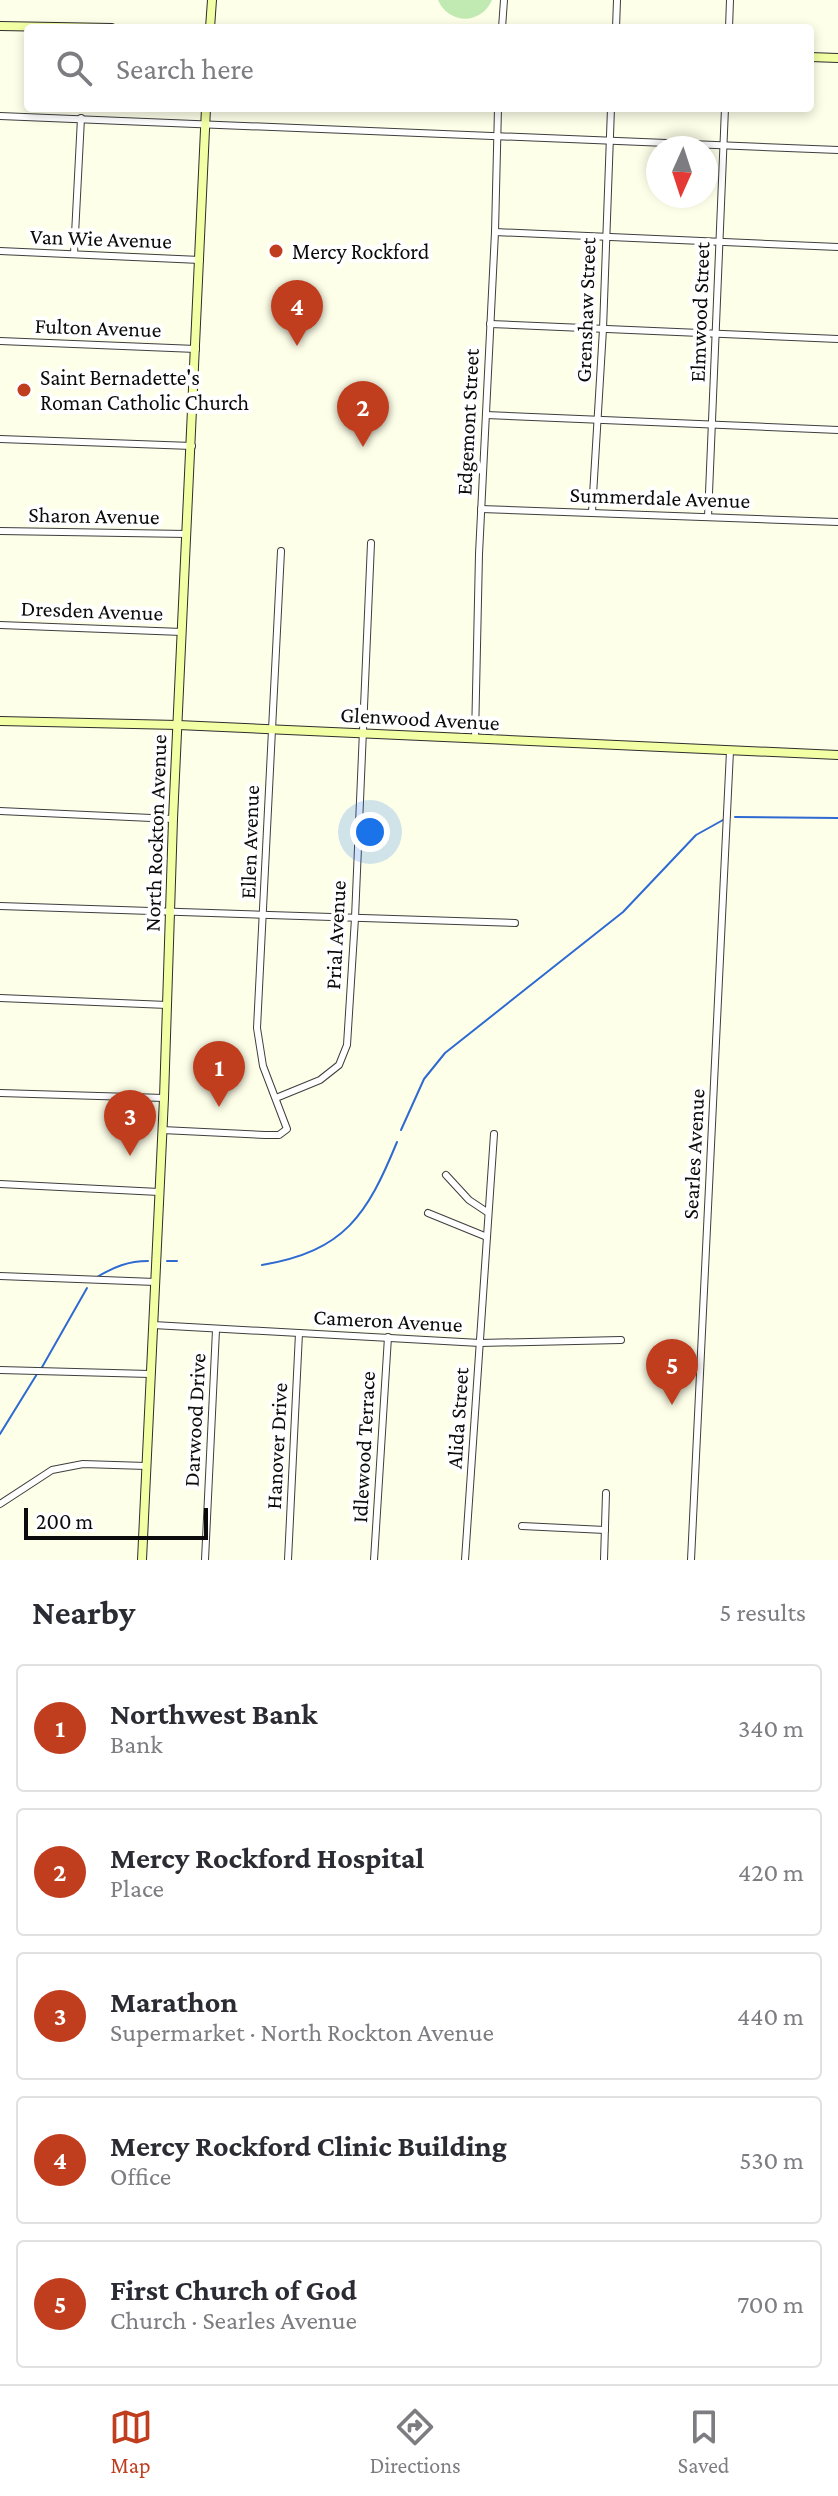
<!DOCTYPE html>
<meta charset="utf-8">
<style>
:root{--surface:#fff;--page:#f7f7f7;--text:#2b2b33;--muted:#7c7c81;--line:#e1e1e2;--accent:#c03d1e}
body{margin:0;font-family:"Crimson Pro",serif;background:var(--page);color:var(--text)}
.compass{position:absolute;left:646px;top:136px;width:72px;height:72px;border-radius:50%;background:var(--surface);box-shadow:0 4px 12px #0003;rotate:183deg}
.scale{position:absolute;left:24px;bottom:20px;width:184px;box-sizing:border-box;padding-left:8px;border:4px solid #0b0b0b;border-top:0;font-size:22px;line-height:28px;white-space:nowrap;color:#0b0b0b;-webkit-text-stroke:6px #fff;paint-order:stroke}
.you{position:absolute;left:370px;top:832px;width:28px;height:28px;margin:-20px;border:6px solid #fff;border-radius:50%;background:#1a73e8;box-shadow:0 0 0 12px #1a73e833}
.badge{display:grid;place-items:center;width:52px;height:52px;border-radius:50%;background:var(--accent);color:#fff;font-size:26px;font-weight:700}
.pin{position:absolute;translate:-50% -66px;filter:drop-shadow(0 2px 4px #0008)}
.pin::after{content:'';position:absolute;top:42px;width:28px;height:24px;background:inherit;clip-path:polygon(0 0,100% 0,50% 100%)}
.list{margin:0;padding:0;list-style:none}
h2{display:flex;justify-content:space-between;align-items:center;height:104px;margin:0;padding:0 32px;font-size:34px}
h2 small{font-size:26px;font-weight:400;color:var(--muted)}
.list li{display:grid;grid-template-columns:52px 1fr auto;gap:24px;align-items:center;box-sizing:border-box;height:128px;margin:0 16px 16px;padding:0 16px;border:2px solid var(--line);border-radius:8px}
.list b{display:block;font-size:30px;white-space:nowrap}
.list p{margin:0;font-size:26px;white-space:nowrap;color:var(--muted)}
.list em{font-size:26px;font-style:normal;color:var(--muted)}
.icon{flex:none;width:44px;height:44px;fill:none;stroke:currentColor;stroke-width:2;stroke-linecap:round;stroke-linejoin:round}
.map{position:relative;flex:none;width:838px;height:1560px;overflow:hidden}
.search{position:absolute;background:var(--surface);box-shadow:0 4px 12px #0003;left:24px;right:24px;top:24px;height:88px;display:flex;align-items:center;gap:20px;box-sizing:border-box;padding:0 28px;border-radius:8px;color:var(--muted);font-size:30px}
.sheet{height:824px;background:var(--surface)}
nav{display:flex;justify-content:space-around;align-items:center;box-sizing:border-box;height:112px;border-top:2px solid var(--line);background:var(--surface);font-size:22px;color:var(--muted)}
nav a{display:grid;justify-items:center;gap:4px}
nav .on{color:var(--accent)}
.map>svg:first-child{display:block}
.green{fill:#c1eab2}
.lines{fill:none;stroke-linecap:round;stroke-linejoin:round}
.stream{stroke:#2f6ad3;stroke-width:2}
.street-casing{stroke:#3e3e3e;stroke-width:8}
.secondary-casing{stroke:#2d2d2d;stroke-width:10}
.street{stroke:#fff;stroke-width:6}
.secondary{stroke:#f3ffa4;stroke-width:8}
.poi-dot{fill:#c03d1e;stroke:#fff;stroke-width:3}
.labels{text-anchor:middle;stroke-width:8;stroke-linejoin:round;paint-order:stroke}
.street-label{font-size:22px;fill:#0b0b0b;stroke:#fff}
.poi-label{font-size:22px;fill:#0b0b0b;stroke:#fff;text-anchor:start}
</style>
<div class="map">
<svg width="838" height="1560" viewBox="0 0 838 1560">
<rect width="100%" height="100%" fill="#feffe9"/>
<path class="green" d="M438 0H492C481 25 449 25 438 0Z"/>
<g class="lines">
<g class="stream">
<path d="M735 817 838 818"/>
<path d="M401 1130 424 1079 445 1053 623 912 696 835 723 820"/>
<path d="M167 1261H177"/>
<path d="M262 1265C345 1251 367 1215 397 1142"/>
<path d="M97 1277C114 1267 128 1261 148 1261"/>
<path d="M41 1369 87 1288"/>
<path d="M0 1434 37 1374"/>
</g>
<g class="street-casing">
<g id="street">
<path d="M502 28 504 0"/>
<path d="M616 28 617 0"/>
<path d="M729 28 730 0"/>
<path d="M0 116 838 150"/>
<path d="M495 232 838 247"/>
<path d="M0 251 200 260"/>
<path d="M74 254 81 118"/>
<path d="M490 324 838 339"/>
<path d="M0 341 196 349"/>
<path d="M486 415 838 430"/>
<path d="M0 439 192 446"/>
<path d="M481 509 838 522"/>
<path d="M592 512 603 329 611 108"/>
<path d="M708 517 725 108"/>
<path d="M0 531 187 534"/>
<path d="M0 625 182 632"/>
<path d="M475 738 479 554 495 232 498 108"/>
<path d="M0 811 173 819"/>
<path d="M0 906 515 923"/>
<path d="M0 998 167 1005"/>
<path d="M0 1093 164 1098"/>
<path d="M276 1098 320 1080 339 1065 347 1045 355 918 371 543"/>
<path d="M162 1130 265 1135H279L287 1129 263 1066 257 1028 281 551"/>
<path d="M446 1175 469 1200 487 1212"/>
<path d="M0 1184 159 1192"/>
<path d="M428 1213 487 1237"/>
<path d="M0 1276 155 1282"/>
<path d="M153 1325 480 1343 621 1340"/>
<path d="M0 1370 150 1374"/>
<path d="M0 1504 52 1470 83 1464 146 1466"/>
<path d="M522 1526 605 1530"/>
<path d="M205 1560 216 1330"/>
<path d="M288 1560 299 1333"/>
<path d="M374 1560 388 1337"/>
<path d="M465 1560 494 1134"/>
<path d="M604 1560 606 1493"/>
<path d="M691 1560 730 751"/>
</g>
</g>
<g class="secondary-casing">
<g id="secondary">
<path d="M0 26 112 28"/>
<path d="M210 28 212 0"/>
<path d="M810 57 838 58"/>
<path d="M0 721 178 725 838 755"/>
<path d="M142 1560 164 1098 173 819 206 108"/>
</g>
</g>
<use href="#street" class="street"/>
<use href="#secondary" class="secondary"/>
</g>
<g class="poi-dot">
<circle cx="276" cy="251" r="8"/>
<circle cx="24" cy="390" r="8"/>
</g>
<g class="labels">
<g class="street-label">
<text transform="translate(101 238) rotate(2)" y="8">Van Wie Avenue</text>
<text transform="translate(585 310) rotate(-88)" y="8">Grenshaw Street</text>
<text transform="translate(699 312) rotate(-88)" y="8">Elmwood Street</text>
<text transform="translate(98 327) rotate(2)" y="8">Fulton Avenue</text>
<text transform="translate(467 422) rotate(-87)" y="8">Edgemont Street</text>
<text transform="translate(660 497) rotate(2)" y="8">Summerdale Avenue</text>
<text transform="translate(94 515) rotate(1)" y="8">Sharon Avenue</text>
<text transform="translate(92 610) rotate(2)" y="8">Dresden Avenue</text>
<text transform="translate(420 718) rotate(3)" y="8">Glenwood Avenue</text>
<text transform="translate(155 833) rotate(-88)" y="8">North Rockton Avenue</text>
<text transform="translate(249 842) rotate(-88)" y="8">Ellen Avenue</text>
<text transform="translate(335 935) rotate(-87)" y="8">Prial Avenue</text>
<text transform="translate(693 1154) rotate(-87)" y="8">Searles Avenue</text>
<text transform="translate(388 1320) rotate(3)" y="8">Cameron Avenue</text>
<text transform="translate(457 1418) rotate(-86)" y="8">Alida Street</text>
<text transform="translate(194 1420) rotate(-87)" y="8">Darwood Drive</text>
<text transform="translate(276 1446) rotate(-87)" y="8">Hanover Drive</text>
<text transform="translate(363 1447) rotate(-87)" y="8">Idlewood Terrace</text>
</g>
<g class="poi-label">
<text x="292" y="259">Mercy Rockford</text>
<text x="40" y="385">Saint Bernadette's<tspan x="40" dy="25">Roman Catholic Church</tspan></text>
</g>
</g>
</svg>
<svg class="compass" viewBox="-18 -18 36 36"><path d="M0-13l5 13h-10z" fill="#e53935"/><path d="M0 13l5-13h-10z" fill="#7c7c81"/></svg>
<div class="scale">200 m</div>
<div class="you"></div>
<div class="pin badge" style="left:219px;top:1107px">1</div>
<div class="pin badge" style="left:363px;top:447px">2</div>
<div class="pin badge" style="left:130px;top:1156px">3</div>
<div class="pin badge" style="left:297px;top:346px">4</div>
<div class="pin badge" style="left:672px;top:1405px">5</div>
<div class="search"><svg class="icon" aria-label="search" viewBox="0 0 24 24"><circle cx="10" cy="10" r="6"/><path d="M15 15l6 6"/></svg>Search here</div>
</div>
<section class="sheet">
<h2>Nearby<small>5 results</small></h2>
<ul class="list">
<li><span class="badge">1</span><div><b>Northwest Bank</b><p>Bank</p></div><em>340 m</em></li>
<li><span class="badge">2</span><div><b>Mercy Rockford Hospital</b><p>Place</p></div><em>420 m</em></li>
<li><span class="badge">3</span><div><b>Marathon</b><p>Supermarket · North Rockton Avenue</p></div><em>440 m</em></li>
<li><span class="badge">4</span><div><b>Mercy Rockford Clinic Building</b><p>Office</p></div><em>530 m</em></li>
<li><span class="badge">5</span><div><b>First Church of God</b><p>Church · Searles Avenue</p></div><em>700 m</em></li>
</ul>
</section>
<nav>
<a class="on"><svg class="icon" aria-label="map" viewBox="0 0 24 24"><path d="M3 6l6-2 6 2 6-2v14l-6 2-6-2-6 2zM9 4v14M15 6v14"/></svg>Map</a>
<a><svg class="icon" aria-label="directions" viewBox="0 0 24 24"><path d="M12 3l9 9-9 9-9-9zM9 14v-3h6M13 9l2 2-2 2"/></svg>Directions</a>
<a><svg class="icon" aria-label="saved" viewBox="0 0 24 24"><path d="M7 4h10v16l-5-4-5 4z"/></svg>Saved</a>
</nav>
